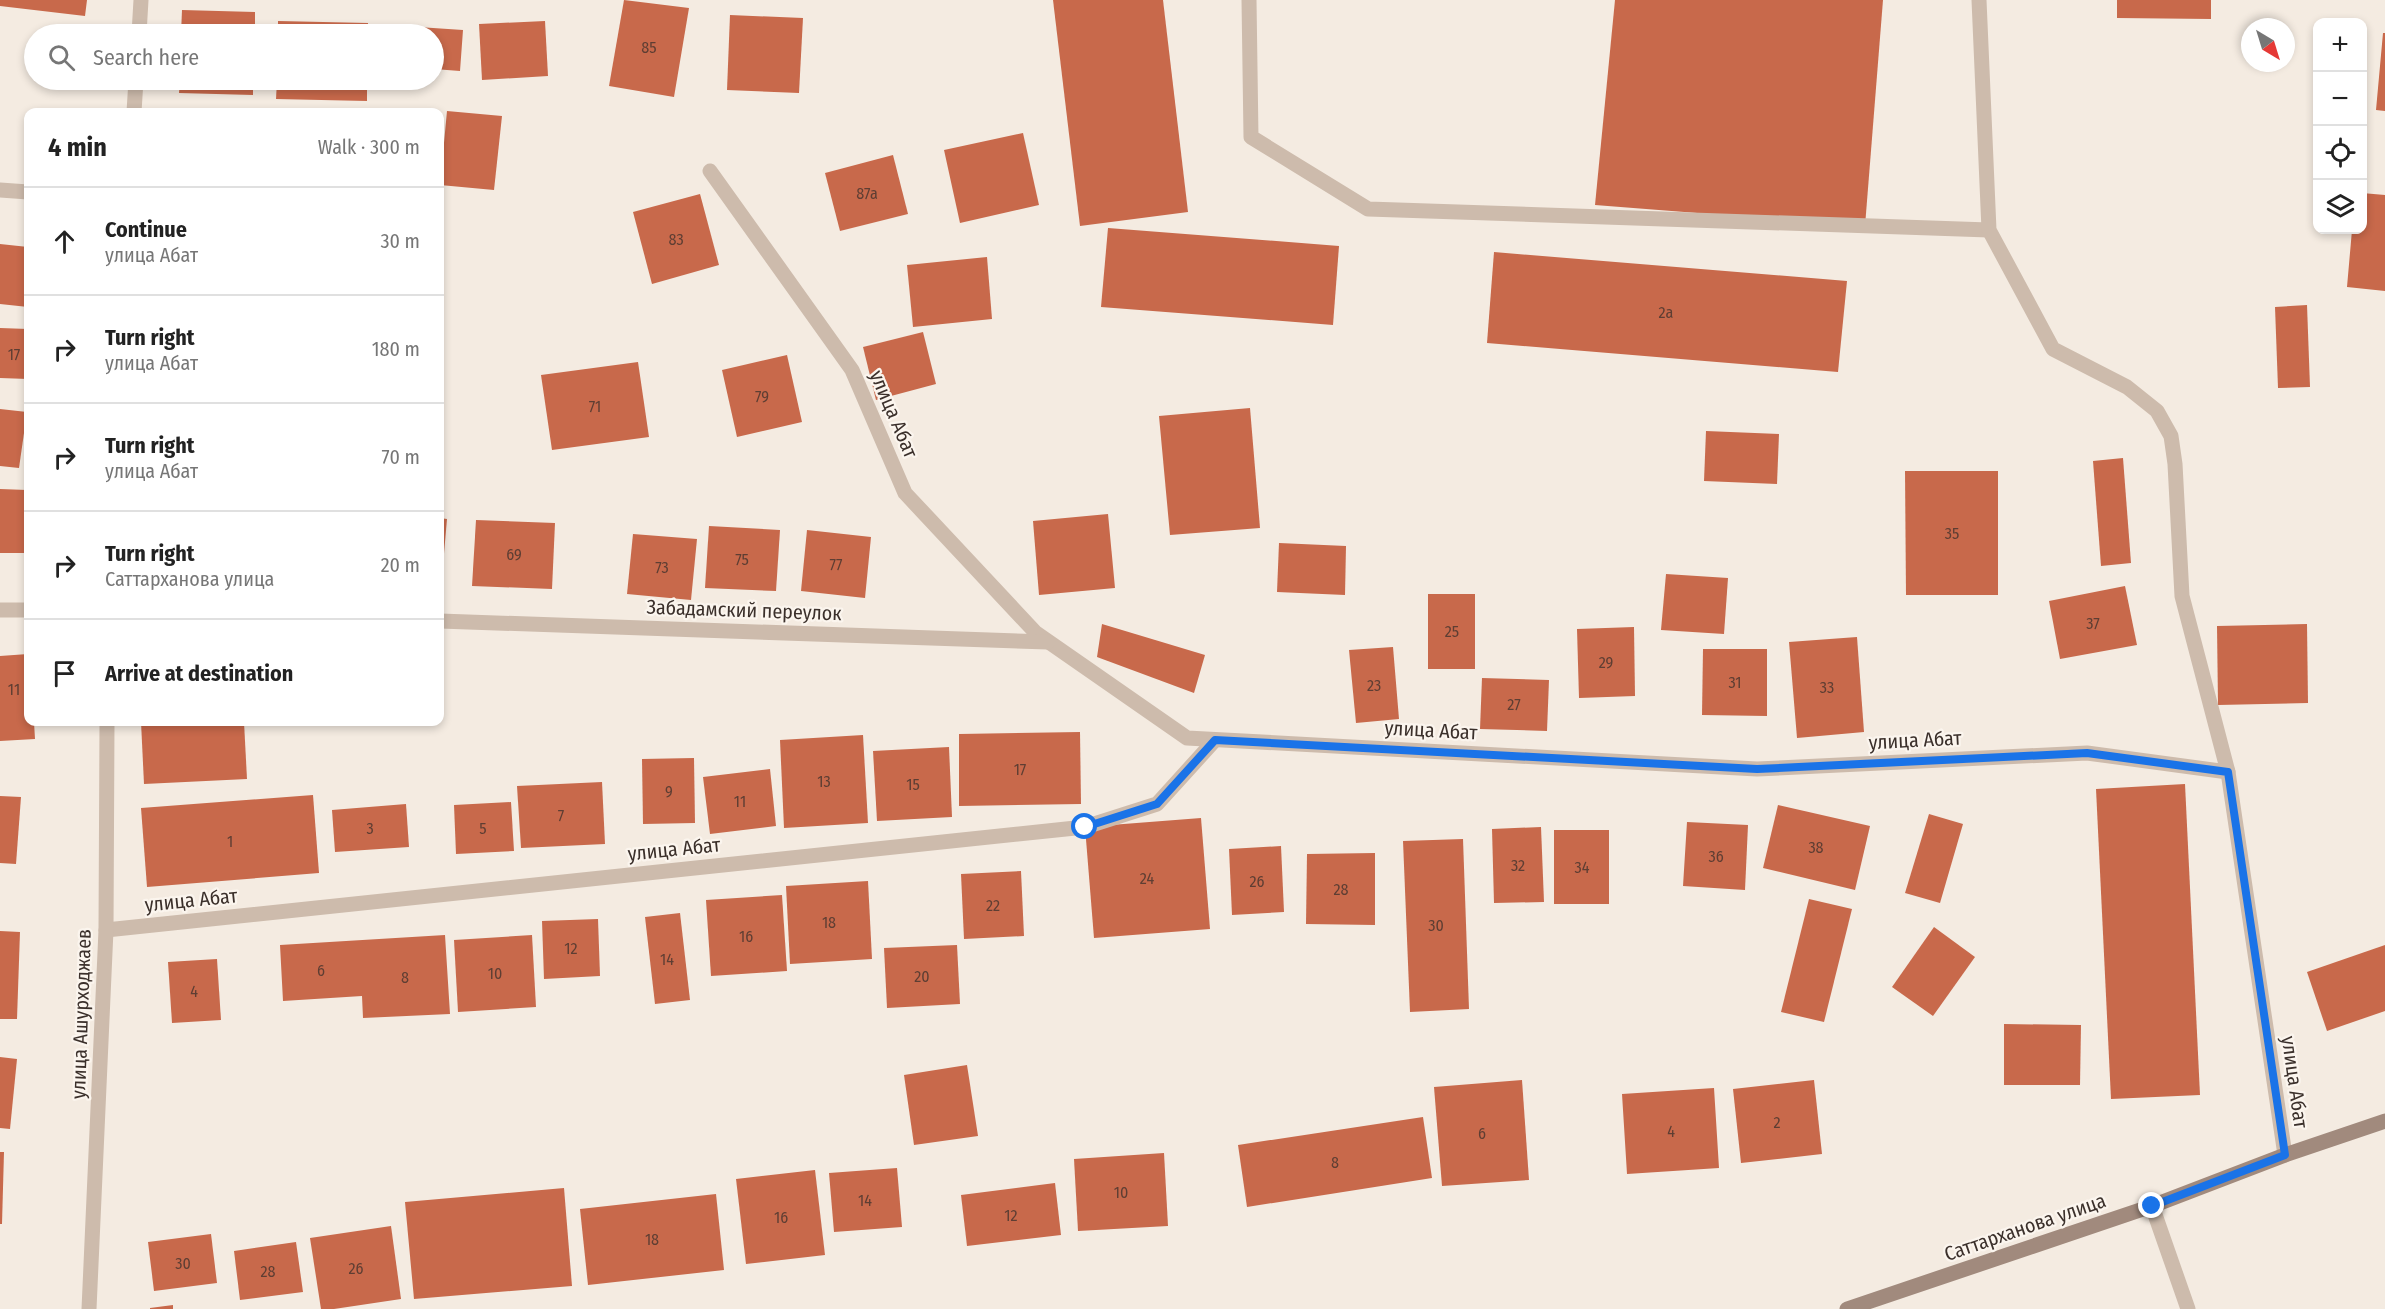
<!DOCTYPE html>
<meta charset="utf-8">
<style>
:root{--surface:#fff;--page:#f6f6f6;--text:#222;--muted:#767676;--line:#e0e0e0}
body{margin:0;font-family:"Fira Sans Condensed",sans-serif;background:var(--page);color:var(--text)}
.controls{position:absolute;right:18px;top:18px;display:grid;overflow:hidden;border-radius:12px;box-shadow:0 3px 9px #0003}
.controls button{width:54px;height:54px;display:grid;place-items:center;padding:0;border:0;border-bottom:2px solid var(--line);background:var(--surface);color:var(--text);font:30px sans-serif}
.compass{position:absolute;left:2241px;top:18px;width:54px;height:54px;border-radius:50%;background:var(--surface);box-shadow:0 3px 9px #0003;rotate:142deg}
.stop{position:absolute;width:18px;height:18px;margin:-14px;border:4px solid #1a73e8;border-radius:50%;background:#fff}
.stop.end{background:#1a73e8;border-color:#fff;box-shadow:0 2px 6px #0008}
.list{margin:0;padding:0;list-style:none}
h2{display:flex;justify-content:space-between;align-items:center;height:78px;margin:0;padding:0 24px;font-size:26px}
h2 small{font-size:20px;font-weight:400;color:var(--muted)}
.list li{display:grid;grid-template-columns:39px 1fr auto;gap:18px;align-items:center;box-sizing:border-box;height:108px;padding:0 24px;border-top:2px solid var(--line)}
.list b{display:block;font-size:22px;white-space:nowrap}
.list p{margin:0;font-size:20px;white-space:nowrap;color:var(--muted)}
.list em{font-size:20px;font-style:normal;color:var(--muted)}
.icon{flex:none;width:33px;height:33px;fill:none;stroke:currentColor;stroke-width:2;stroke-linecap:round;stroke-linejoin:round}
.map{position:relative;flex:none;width:2385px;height:1309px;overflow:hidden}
.search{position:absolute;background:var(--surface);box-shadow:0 3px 9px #0003;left:24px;top:24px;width:420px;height:66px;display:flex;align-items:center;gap:15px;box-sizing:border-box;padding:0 21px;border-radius:33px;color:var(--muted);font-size:22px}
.panel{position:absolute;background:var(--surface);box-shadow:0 3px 9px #0003;left:24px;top:108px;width:420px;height:618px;border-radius:12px}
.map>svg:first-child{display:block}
.building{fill:#c8694b}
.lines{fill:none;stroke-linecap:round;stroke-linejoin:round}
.lane{stroke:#cdbbac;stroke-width:15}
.street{stroke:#cdbbac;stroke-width:15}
.secondary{stroke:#a18a7d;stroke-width:15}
.route{stroke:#1a73e8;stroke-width:8}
.labels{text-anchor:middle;stroke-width:4.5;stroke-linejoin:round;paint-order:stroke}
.number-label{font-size:16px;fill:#5e3e33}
.street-label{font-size:20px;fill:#3b302b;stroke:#fbf5ee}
</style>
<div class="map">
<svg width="2385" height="1309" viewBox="0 0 2385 1309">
<rect width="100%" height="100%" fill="#f4ebe1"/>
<g class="building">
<path d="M0 0H87L85 16 0 6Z"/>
<path d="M624 0 689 8 674 97 609 86Z"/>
<path d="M1053 0H1163L1188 212 1080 226Z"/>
<path d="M1615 0H1883L1865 226 1595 205Z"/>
<path d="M2117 0H2211V19L2117 18Z"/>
<path d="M182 10 255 12V34H181Z"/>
<path d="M730 15 803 18 799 93 727 90Z"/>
<path d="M278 21 368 23V34H278Z"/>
<path d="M545 21 548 76 482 80 479 24Z"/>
<path d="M388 25 463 30 460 71 434 69V34H388Z"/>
<path d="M2383 33H2385V111L2376 110Z"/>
<path d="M180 80H253V95L179 93Z"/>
<path d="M277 80H367V101L276 99Z"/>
<path d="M447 111 502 116 494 190 440 185Z"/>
<path d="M1023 133 1039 205 960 223 944 150Z"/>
<path d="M893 155 908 214 840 231 825 173Z"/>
<path d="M2362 193 2385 195V291L2347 287 2352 230H2362Z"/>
<path d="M700 194 719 265 652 284 633 212Z"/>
<path d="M1108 228 1339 246 1333 325 1101 307Z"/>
<path d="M0 244 28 247V307L0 304Z"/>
<path d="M1494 252 1847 281 1838 372 1487 343Z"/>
<path d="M987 257 992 319 913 327 907 265Z"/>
<path d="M2307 305 2310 387 2278 388 2275 307Z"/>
<path d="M0 328 28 329V379L0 378Z"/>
<path d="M923 332 936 384 876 400 863 347Z"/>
<path d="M787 355 802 422 737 437 722 370Z"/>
<path d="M638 362 649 437 552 450 541 375Z"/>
<path d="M1250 408 1260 528 1170 535 1159 416Z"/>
<path d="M0 409 27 412 19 468 0 466Z"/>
<path d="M1706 431 1779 434 1777 484 1704 481Z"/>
<path d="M2123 458 2131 563 2101 566 2093 461Z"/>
<path d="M1905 471H1998V595H1906Z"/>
<path d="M0 489 27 490 26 553H0Z"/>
<path d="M1108 514 1115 588 1039 595 1033 521Z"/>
<path d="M440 518 447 519 441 588H440Z"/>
<path d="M476 520 555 523 552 589 472 586Z"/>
<path d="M709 526 780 530 776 591 705 588Z"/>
<path d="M807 530 871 537 865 598 801 591Z"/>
<path d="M633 534 697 539 691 600 627 594Z"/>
<path d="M1279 543 1346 546 1345 595 1277 592Z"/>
<path d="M1666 574 1728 578 1724 634 1661 630Z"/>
<path d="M2125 586 2137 645 2060 659 2049 601Z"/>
<rect x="1428" y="594" width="47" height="75"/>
<path d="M1102 624 1205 655 1194 693 1097 657Z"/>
<path d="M2307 624 2308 703 2218 705 2217 626Z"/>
<path d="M1634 627 1635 696 1579 698 1577 629Z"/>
<path d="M1857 637 1864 732 1797 738 1789 642Z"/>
<path d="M1393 647 1399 719 1356 723 1349 650Z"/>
<path d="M1703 649H1767V716L1702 715Z"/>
<path d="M28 654V722H34L35 739 0 741V656Z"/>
<path d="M1482 678 1549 680 1547 731 1480 729Z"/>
<path d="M141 722H244L247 779 144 784Z"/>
<path d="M1080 732 1081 804 959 806V734Z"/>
<path d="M863 735 868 823 784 828 780 740Z"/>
<path d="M949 747 952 817 877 821 873 751Z"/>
<path d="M694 758 695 823 643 824 642 759Z"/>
<path d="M770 769 776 826 710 834 703 777Z"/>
<path d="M602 782 605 844 521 848 517 786Z"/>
<path d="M2185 784 2200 1095 2111 1099 2096 789Z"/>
<path d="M313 795 319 873 147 887 141 808Z"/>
<path d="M0 796 21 797 16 864 0 863Z"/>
<path d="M511 802 514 851 456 854 454 805Z"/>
<path d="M406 804 409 847 335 852 332 810Z"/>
<path d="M1778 805 1870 826 1855 890 1763 868Z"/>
<path d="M1929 814 1963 824 1940 903 1905 893Z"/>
<path d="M1201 818 1210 929 1094 938 1085 827Z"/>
<path d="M1687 822 1748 825 1745 890 1683 886Z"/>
<path d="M1541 827 1544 902 1494 903 1492 829Z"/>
<rect x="1554" y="830" width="55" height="74"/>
<path d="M1463 839 1469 1009 1410 1012 1403 841Z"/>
<path d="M1281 846 1284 912 1232 915 1229 849Z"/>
<path d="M1375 853V925L1306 924 1307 854Z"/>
<path d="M1021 871 1024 936 964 939 961 874Z"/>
<path d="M868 881 872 959 790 964 786 886Z"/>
<path d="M782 895 787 971 711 976 706 900Z"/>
<path d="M1809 899 1852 909 1824 1022 1781 1012Z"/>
<path d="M680 913 690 1000 655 1004 645 917Z"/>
<path d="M598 919 600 976 544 979 542 921Z"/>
<path d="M1934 927 1975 957 1933 1016 1892 987Z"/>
<path d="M0 931 20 932 17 1019H0Z"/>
<path d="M445 935 450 1014 363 1018 362 996 283 1001 280 945Z"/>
<path d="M532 935 536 1007 458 1012 454 940Z"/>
<path d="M957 945 960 1004 887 1008 884 948Z"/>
<path d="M2385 945V1011L2327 1031 2307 972Z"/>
<path d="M217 959 221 1020 172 1023 168 962Z"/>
<path d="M2004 1024 2081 1025 2080 1085H2004Z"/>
<path d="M0 1057 17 1059 10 1129 0 1128Z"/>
<path d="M967 1065 978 1136 914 1145 904 1075Z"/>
<path d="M1522 1080 1529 1180 1442 1186 1434 1087Z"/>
<path d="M1814 1080 1822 1154 1741 1163 1733 1089Z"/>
<path d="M1714 1088 1719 1168 1627 1174 1622 1094Z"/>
<path d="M1423 1117 1432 1178 1247 1207 1238 1145Z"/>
<path d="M0 1152H4L2 1224H0Z"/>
<path d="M1164 1153 1168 1226 1078 1231 1074 1159Z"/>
<path d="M897 1168 902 1227 834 1232 829 1173Z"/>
<path d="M815 1170 825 1255 746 1264 736 1179Z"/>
<path d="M1055 1183 1061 1235 967 1246 961 1195Z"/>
<path d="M564 1188 572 1286 414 1299 405 1202Z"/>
<path d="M716 1194 724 1270 588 1285 580 1209Z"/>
<path d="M391 1226 401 1299 334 1309H321L310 1238Z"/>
<path d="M211 1234 217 1283 154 1291 148 1242Z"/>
<path d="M296 1242 303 1292 240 1300 234 1251Z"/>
<path d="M173 1305V1309H150V1308Z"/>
</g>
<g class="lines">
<g class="lane">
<path d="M1249 0 1251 137 1368 209 1989 230"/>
<path d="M1979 0 1989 230 2053 349 2127 387 2157 411 2171 436 2175 464 2182 596 2228 772"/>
<path d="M2152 1206 2188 1309"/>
</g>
<g class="street">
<path d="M139 34 141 0"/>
<path d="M134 112 136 80"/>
<path d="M710 171 852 370 905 493 1036 633 1187 738 1757 769 2087 753 2228 772 2285 1155"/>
<path d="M0 190 28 192"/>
<path d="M0 610H28"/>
<path d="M440 621 1048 642"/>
<path d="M106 930 1085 827 1157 804 1215 740"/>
<path d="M89 1309 106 930 107 722"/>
</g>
<path class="secondary" d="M1847 1309 2152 1206 2285 1155 2385 1121"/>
</g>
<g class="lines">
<path class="route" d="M1085 827 1157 804 1215 740 1757 769 2087 753 2228 772 2285 1155 2152 1206"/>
</g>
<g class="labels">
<g class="number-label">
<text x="649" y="53">85</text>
<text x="867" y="199">87а</text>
<text x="676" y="245">83</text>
<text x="1666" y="318">2а</text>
<text x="14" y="360">17</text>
<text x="762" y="402">79</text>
<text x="595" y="412">71</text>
<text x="1952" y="539">35</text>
<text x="514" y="560">69</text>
<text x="742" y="565">75</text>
<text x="836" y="570">77</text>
<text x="662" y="573">73</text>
<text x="2093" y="629">37</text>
<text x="1452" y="637">25</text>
<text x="1606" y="668">29</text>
<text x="1735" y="688">31</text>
<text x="1374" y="691">23</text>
<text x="1827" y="693">33</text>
<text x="14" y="695">11</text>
<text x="1514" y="710">27</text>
<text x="1020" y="775">17</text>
<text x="824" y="787">13</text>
<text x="913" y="790">15</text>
<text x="669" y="797">9</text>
<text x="740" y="807">11</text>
<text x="561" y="821">7</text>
<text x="370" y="834">3</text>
<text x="483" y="834">5</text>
<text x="230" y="847">1</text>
<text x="1816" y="853">38</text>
<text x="1716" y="862">36</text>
<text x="1518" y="871">32</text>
<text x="1582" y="873">34</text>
<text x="1147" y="884">24</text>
<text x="1257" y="887">26</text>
<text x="1341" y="895">28</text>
<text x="993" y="911">22</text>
<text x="829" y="928">18</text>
<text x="1436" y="931">30</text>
<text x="746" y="942">16</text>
<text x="571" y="954">12</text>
<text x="667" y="965">14</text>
<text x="321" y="976">6</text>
<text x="495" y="979">10</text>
<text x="922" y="982">20</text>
<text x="405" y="983">8</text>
<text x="194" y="997">4</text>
<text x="1777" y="1128">2</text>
<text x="1671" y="1137">4</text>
<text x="1482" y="1139">6</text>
<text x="1335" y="1168">8</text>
<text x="1121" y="1198">10</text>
<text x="865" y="1206">14</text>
<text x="1011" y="1221">12</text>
<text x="781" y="1223">16</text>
<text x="652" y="1245">18</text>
<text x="183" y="1269">30</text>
<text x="356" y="1274">26</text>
<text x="268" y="1277">28</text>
</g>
<g class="street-label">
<text transform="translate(894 414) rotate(67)" y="7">улица Абат</text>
<text transform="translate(744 610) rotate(2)" y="7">Забадамский переулок</text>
<text transform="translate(1431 730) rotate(3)" y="7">улица Абат</text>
<text transform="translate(1915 740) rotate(-3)" y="7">улица Абат</text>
<text transform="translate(674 849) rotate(-6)" y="7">улица Абат</text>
<text transform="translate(191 900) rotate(-6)" y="7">улица Абат</text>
<text transform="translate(81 1014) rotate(-88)" y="7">улица Ашурходжаев</text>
<text transform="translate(2295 1082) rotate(82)" y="7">улица Абат</text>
<text transform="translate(2025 1227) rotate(-19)" y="7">Саттарханова улица</text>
</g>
</g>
</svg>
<div class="controls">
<button>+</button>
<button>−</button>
<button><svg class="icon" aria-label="locate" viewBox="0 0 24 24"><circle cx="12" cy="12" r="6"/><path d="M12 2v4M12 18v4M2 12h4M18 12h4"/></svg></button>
<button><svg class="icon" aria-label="layers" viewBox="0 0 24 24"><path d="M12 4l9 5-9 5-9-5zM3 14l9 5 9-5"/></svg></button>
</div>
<svg class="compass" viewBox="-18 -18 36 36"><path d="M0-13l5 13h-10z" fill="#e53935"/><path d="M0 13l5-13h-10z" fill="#767676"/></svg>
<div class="stop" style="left:1085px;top:827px"></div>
<div class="stop end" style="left:2152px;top:1206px"></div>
<div class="search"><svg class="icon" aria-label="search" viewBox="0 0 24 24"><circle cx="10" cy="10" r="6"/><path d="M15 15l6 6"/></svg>Search here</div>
<section class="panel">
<h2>4 min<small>Walk · 300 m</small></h2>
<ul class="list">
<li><svg class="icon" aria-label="ahead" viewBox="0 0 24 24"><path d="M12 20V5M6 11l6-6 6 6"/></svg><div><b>Continue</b><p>улица Абат</p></div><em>30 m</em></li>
<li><svg class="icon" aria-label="right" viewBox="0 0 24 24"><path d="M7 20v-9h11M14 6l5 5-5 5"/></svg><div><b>Turn right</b><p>улица Абат</p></div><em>180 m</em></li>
<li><svg class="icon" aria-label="right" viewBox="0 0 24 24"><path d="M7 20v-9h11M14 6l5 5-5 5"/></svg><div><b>Turn right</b><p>улица Абат</p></div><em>70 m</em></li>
<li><svg class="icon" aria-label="right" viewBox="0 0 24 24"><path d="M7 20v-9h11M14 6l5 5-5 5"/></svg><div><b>Turn right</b><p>Саттарханова улица</p></div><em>20 m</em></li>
<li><svg class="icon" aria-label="arrive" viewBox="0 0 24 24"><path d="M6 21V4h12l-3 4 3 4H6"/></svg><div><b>Arrive at destination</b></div></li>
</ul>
</section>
</div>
